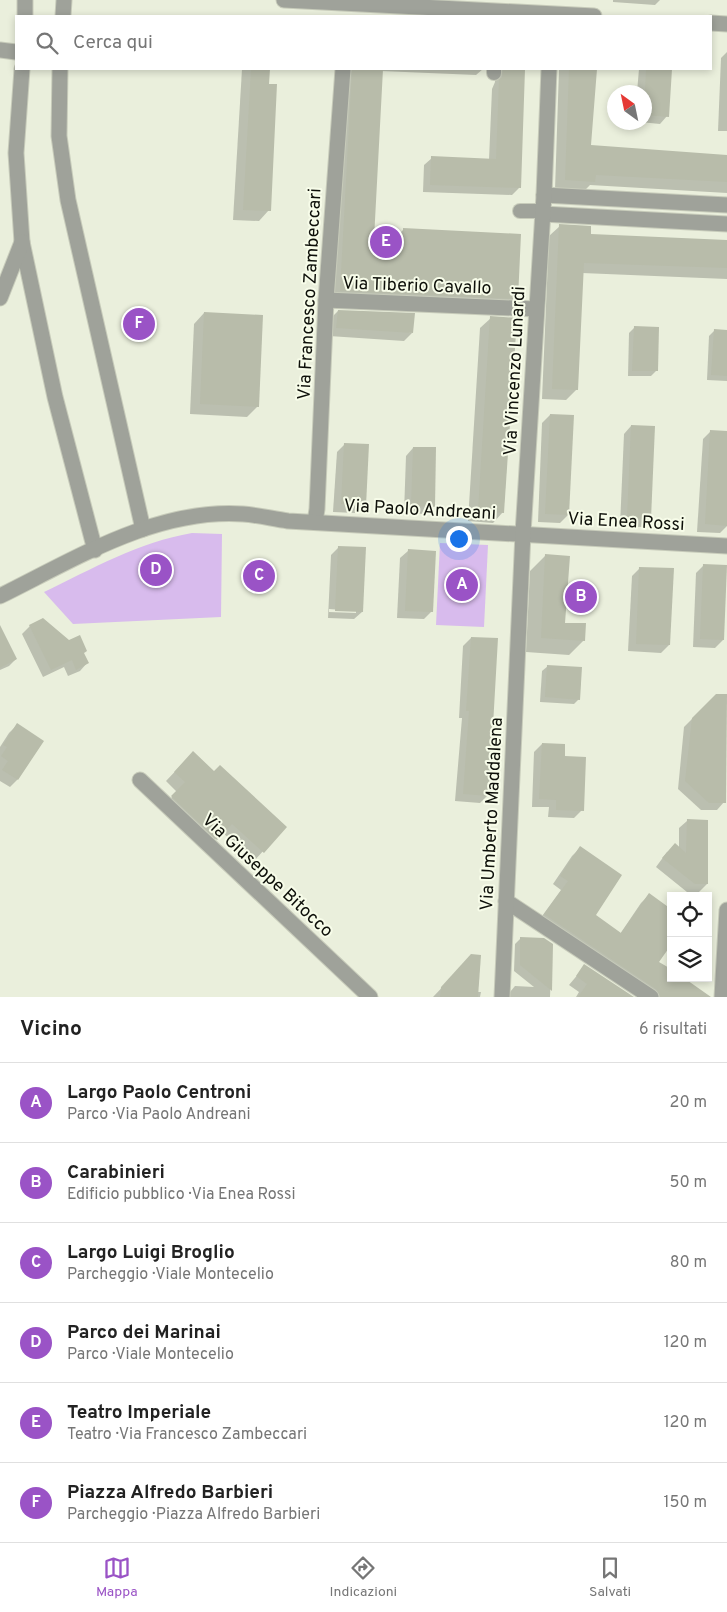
<!DOCTYPE html>
<html lang="it">
<meta charset="utf-8">
<style>
:root{--surface:#fff;--page:#f6f6f6;--text:#222;--muted:#767676;--line:#e0e0e0;--accent:#9a53c6}
body{margin:0;font-family:Overpass,sans-serif;background:var(--page);color:var(--text)}
.controls{position:absolute;right:15px;bottom:15px;display:grid;overflow:hidden;border-radius:0px;box-shadow:0 2px 8px #0003}
.controls button{width:45px;height:45px;display:grid;place-items:center;padding:0;border:0;border-bottom:1px solid var(--line);background:var(--surface);color:var(--text);font:25px sans-serif}
.compass{position:absolute;left:607px;top:85px;width:45px;height:45px;border-radius:50%;background:var(--surface);box-shadow:0 2px 8px #0003;rotate:327deg}
.you{position:absolute;left:458px;top:538px;width:18px;height:18px;margin:-12px;border:4px solid #fff;border-radius:50%;background:#1a73e8;box-shadow:0 0 0 8px #1a73e833}
.badge{display:grid;place-items:center;width:32px;height:32px;border-radius:50%;background:var(--accent);color:#fff;font-size:16px;font-weight:700}
.pin{position:absolute;translate:-50% -50%;border:2px solid #fff;box-shadow:0 1px 5px #0006}
.list{margin:0;padding:0;list-style:none}
h2{display:flex;justify-content:space-between;align-items:center;height:65px;margin:0;padding:0 20px;font-size:21px}
h2 small{font-size:16px;font-weight:400;color:var(--muted)}
.list li{display:grid;grid-template-columns:32px 1fr auto;gap:15px;align-items:center;box-sizing:border-box;height:80px;padding:0 20px;border-top:1px solid var(--line)}
.list b{display:block;font-size:19px;white-space:nowrap}
.list p{margin:0;font-size:16px;white-space:nowrap;color:var(--muted)}
.list em{font-size:16px;font-style:normal;color:var(--muted)}
.icon{flex:none;width:28px;height:28px;fill:none;stroke:currentColor;stroke-width:2;stroke-linecap:round;stroke-linejoin:round}
.map{position:relative;flex:none;width:727px;height:997px;overflow:hidden}
.search{position:absolute;background:var(--surface);box-shadow:0 2px 8px #0003;left:15px;right:15px;top:15px;height:55px;display:flex;align-items:center;gap:12px;box-sizing:border-box;padding:0 18px;border-radius:0px;color:var(--muted);font-size:19px}
.sheet{height:545px;background:var(--surface)}
nav{display:flex;justify-content:space-around;align-items:center;box-sizing:border-box;height:70px;border-top:1px solid var(--line);background:var(--surface);font-size:14px;color:var(--muted)}
nav a{display:grid;justify-items:center;gap:2px}
nav .on{color:var(--accent)}
.map>svg:first-child{display:block}
.green{fill:#d8bbed}
.shadow{fill:#0003;fill-rule:evenodd}
.building{fill:#b8bcaa}
.lines{fill:none;stroke-linecap:round;stroke-linejoin:round}
.pedestrian-casing{stroke:#c7cbba;stroke-width:16}
.minor-casing{stroke:#c7cbba;stroke-width:17}
.pedestrian{stroke:#9fa29a;stroke-width:14}
.minor{stroke:#9fa29a;stroke-width:15}
.labels{text-anchor:middle;stroke-width:4;stroke-linejoin:round;paint-order:stroke}
.street-label{font-size:18px;fill:#0d0f09;stroke:#f7fce9}
</style>
<div class="map">
<svg width="727" height="997" viewBox="0 0 727 997">
<rect width="100%" height="100%" fill="#eaefdc"/>
<g class="green">
<path d="M192 533 222 534 221 617 73 624 44 592C92 569 139 542 192 533Z"/>
<path d="M440 543 488 545 484 627 436 625Z"/>
</g>
<g class="shadow">
<path d="M613 0H660L655 5 613 2Z"/>
<path d="M727 52V131H718L721 58Z"/>
<path d="M242 69H268L269 210 259 221 233 220Z"/>
<path d="M344 69H483L476 75 381 71 373 240 396 241V237L404 229 517 298 509 306 333 299Z"/>
<path d="M485 69H524L519 188 512 195 423 192 424 165 432 158 489 160 492 89 495 82 494 73 491 69Z"/>
<path d="M559 69H595L590 147 727 157V193L590 185 583 192 555 190Z"/>
<path d="M639 69H671L667 116 660 124 640 122H644V92H637Z"/>
<path d="M560 226 590 236 727 241V279L582 273 577 389 566 400 542 399 549 236Z"/>
<path d="M338 311 412 333 404 341 329 336 330 319Z"/>
<path d="M204 313 258 406 247 417 190 414 194 324Z"/>
<path d="M491 318 503 512 493 523 468 521 480 328Z"/>
<path d="M634 328 656 371 651 376H628L629 333Z"/>
<path d="M714 331H727V381L707 380 709 336Z"/>
<path d="M550 415 568 515 560 523 538 522 542 423Z"/>
<path d="M631 426 650 519 642 527 620 526 624 434Z"/>
<path d="M711 431 727 432V526L720 533 697 532 703 439Z"/>
<path d="M345 444 364 505 356 513 333 512 337 452Z"/>
<path d="M413 448 433 506 426 514 404 513 406 456Z"/>
<path d="M339 547 362 612 354 619 328 618 331 555ZM329 609 356 611V613L329 612Z"/>
<path d="M408 551 432 611 424 619 397 618 400 558Z"/>
<path d="M545 556 564 624 584 640 569 655 526 652 530 571Z"/>
<path d="M704 565 723 640 715 648 693 647 696 573Z"/>
<path d="M640 568 669 645 661 653 628 651 632 576Z"/>
<path d="M30 626 83 654 87 663 80 671 68 676 64 667 43 677 22 634Z"/>
<path d="M0 628 16 659 9 666 0 670Z"/>
<path d="M471 638 488 795 480 803 455 801 462 718H459L463 646Z"/>
<path d="M548 666 579 699 574 704 540 702 542 671Z"/>
<path d="M716 695 724 802 717 810H701L678 789 684 727Z"/>
<path d="M17 725V780L10 787 0 781V747L9 733Z"/>
<path d="M542 744 582 810 574 818 548 817 549 807H532L534 752Z"/>
<path d="M184 762 214 773 285 827 254 861 222 832 207 848 163 806 177 792 166 781Z"/>
<path d="M687 821 707 884 699 892H687L656 867 667 852 679 848V828Z"/>
<path d="M580 848 594 915 620 934 641 903 649 895 658 962 671 978 702 997H648L537 923 561 890 553 884 572 856Z"/>
<path d="M521 938 552 944 550 997H509L510 992 515 986 534 987 514 971 515 944Z"/>
<path d="M472 956 477 992H481L480 997H433Z"/>
<path d="M585 966 632 997H576L579 992 569 985Z"/>
</g>
<g class="building">
<path d="M251 69H270L269 84H277L271 211 243 210Z"/>
<path d="M352 69H383L374 239 403 240V228L521 234 518 299 340 291Z"/>
<path d="M503 69H525L521 188 430 185 431 156 496 159 499 80 502 77Z"/>
<path d="M569 69H597L591 145 727 155V182L596 175 595 182 565 180Z"/>
<path d="M646 69H672L669 117 644 115Z"/>
<path d="M559 224 591 226V234L727 240V268L584 263 578 390 552 389Z"/>
<path d="M338 310 415 313 413 333 336 328Z"/>
<path d="M204 312 263 315 259 407 200 404Z"/>
<path d="M490 316 517 318 504 513 478 511Z"/>
<path d="M634 326 659 327 658 371H632Z"/>
<path d="M714 329 727 330V376L711 375Z"/>
<path d="M550 414 574 415 569 515 545 514Z"/>
<path d="M631 425 655 426 651 519 627 518Z"/>
<path d="M710 430 727 431V526L705 524Z"/>
<path d="M344 443 369 444 366 506 341 504Z"/>
<path d="M413 447H436L435 507 411 506Z"/>
<path d="M338 546 366 547 363 612 335 611Z"/>
<path d="M408 549 436 551 433 612 405 611Z"/>
<path d="M545 554 570 556 565 623H586L585 641 541 638Z"/>
<path d="M703 564 727 565 724 640 700 639Z"/>
<path d="M639 567 674 568 670 645 636 644Z"/>
<path d="M43 618 69 640 80 635 87 651 84 653 89 663 76 670 72 660 51 670 29 625Z"/>
<path d="M0 625 17 659 0 668Z"/>
<path d="M471 637 498 638 489 796 463 794 469 711H466Z"/>
<path d="M547 665 582 667 580 700 545 697Z"/>
<path d="M716 694H727L726 803H709L685 781 692 718Z"/>
<path d="M17 723 44 741 18 780 2 770 8 761 1 756 7 747 3 745Z"/>
<path d="M542 743 565 744V756L586 757 584 811 556 810V800L539 799Z"/>
<path d="M193 751 214 771 220 765 287 827 264 853 232 824 217 840 171 796 185 782 174 772Z"/>
<path d="M687 819 708 820V884H695L662 858 675 843 686 853Z"/>
<path d="M580 846 622 875 596 915 621 933 649 893 671 909V945L659 962 671 969V978H684L711 997H660L656 989 544 914 568 881 560 876Z"/>
<path d="M520 937 544 938 553 944 552 991 520 965Z"/>
<path d="M471 954 481 955 478 997H440L441 987Z"/>
<path d="M584 964 634 997H578L587 984 576 976Z"/>
</g>
<g class="lines">
<g class="pedestrian-casing">
<g id="pedestrian">
<path d="M494 73V69"/>
<path d="M520 211H543"/>
</g>
</g>
<g class="minor-casing">
<g id="minor">
<path d="M284 0 594 16"/>
<path d="M25 16V0"/>
<path d="M63 16 64 0"/>
<path d="M711 23 727 24"/>
<path d="M0 50 16 52"/>
<path d="M22 69 16 153 22 242 55 397 95 550"/>
<path d="M60 69 59 136 68 200 143 529"/>
<path d="M544 195 727 205"/>
<path d="M543 214 727 224"/>
<path d="M0 298 22 242"/>
<path d="M326 300 536 309"/>
<path d="M315 522 317 509 326 300 343 69"/>
<path d="M0 596C75 559 156 508 243 514 258 515 273 519 288 521L727 546"/>
<path d="M140 780 370 997"/>
<path d="M506 901 651 997"/>
<path d="M502 997 523 533 544 195 549 69"/>
<path d="M722 997 727 910"/>
</g>
</g>
<use href="#pedestrian" class="pedestrian"/>
<use href="#minor" class="minor"/>
</g>
<g class="labels">
<g class="street-label">
<text transform="translate(417 285) rotate(2)" y="6">Via Tiberio Cavallo</text>
<text transform="translate(309 294) rotate(-87)" y="6">Via Francesco Zambeccari</text>
<text transform="translate(514 371) rotate(-87)" y="6">Via Vincenzo Lunardi</text>
<text transform="translate(420 509) rotate(3)" y="6">Via Paolo Andreani</text>
<text transform="translate(626 521) rotate(3)" y="6">Via Enea Rossi</text>
<text transform="translate(491 814) rotate(-87)" y="6">Via Umberto Maddalena</text>
<text transform="translate(268 875) rotate(43)" y="6">Via Giuseppe Bitocco</text>
</g>
</g>
</svg>
<div class="controls">
<button><svg class="icon" aria-label="locate" viewBox="0 0 24 24"><circle cx="12" cy="12" r="6"/><path d="M12 2v4M12 18v4M2 12h4M18 12h4"/></svg></button>
<button><svg class="icon" aria-label="layers" viewBox="0 0 24 24"><path d="M12 4l9 5-9 5-9-5zM3 14l9 5 9-5"/></svg></button>
</div>
<svg class="compass" viewBox="-18 -18 36 36"><path d="M0-13l5 13h-10z" fill="#e53935"/><path d="M0 13l5-13h-10z" fill="#767676"/></svg>
<div class="you"></div>
<div class="pin badge" style="left:462px;top:585px">A</div>
<div class="pin badge" style="left:581px;top:597px">B</div>
<div class="pin badge" style="left:259px;top:576px">C</div>
<div class="pin badge" style="left:156px;top:570px">D</div>
<div class="pin badge" style="left:386px;top:242px">E</div>
<div class="pin badge" style="left:139px;top:324px">F</div>
<div class="search"><svg class="icon" aria-label="search" viewBox="0 0 24 24"><circle cx="10" cy="10" r="6"/><path d="M15 15l6 6"/></svg>Cerca qui</div>
</div>
<section class="sheet">
<h2>Vicino<small>6 risultati</small></h2>
<ul class="list">
<li><span class="badge">A</span><div><b>Largo Paolo Centroni</b><p>Parco · Via Paolo Andreani</p></div><em>20 m</em></li>
<li><span class="badge">B</span><div><b>Carabinieri</b><p>Edificio pubblico · Via Enea Rossi</p></div><em>50 m</em></li>
<li><span class="badge">C</span><div><b>Largo Luigi Broglio</b><p>Parcheggio · Viale Montecelio</p></div><em>80 m</em></li>
<li><span class="badge">D</span><div><b>Parco dei Marinai</b><p>Parco · Viale Montecelio</p></div><em>120 m</em></li>
<li><span class="badge">E</span><div><b>Teatro Imperiale</b><p>Teatro · Via Francesco Zambeccari</p></div><em>120 m</em></li>
<li><span class="badge">F</span><div><b>Piazza Alfredo Barbieri</b><p>Parcheggio · Piazza Alfredo Barbieri</p></div><em>150 m</em></li>
</ul>
</section>
<nav>
<a class="on"><svg class="icon" aria-label="map" viewBox="0 0 24 24"><path d="M3 6l6-2 6 2 6-2v14l-6 2-6-2-6 2zM9 4v14M15 6v14"/></svg>Mappa</a>
<a><svg class="icon" aria-label="directions" viewBox="0 0 24 24"><path d="M12 3l9 9-9 9-9-9zM9 14v-3h6M13 9l2 2-2 2"/></svg>Indicazioni</a>
<a><svg class="icon" aria-label="saved" viewBox="0 0 24 24"><path d="M7 4h10v16l-5-4-5 4z"/></svg>Salvati</a>
</nav>
